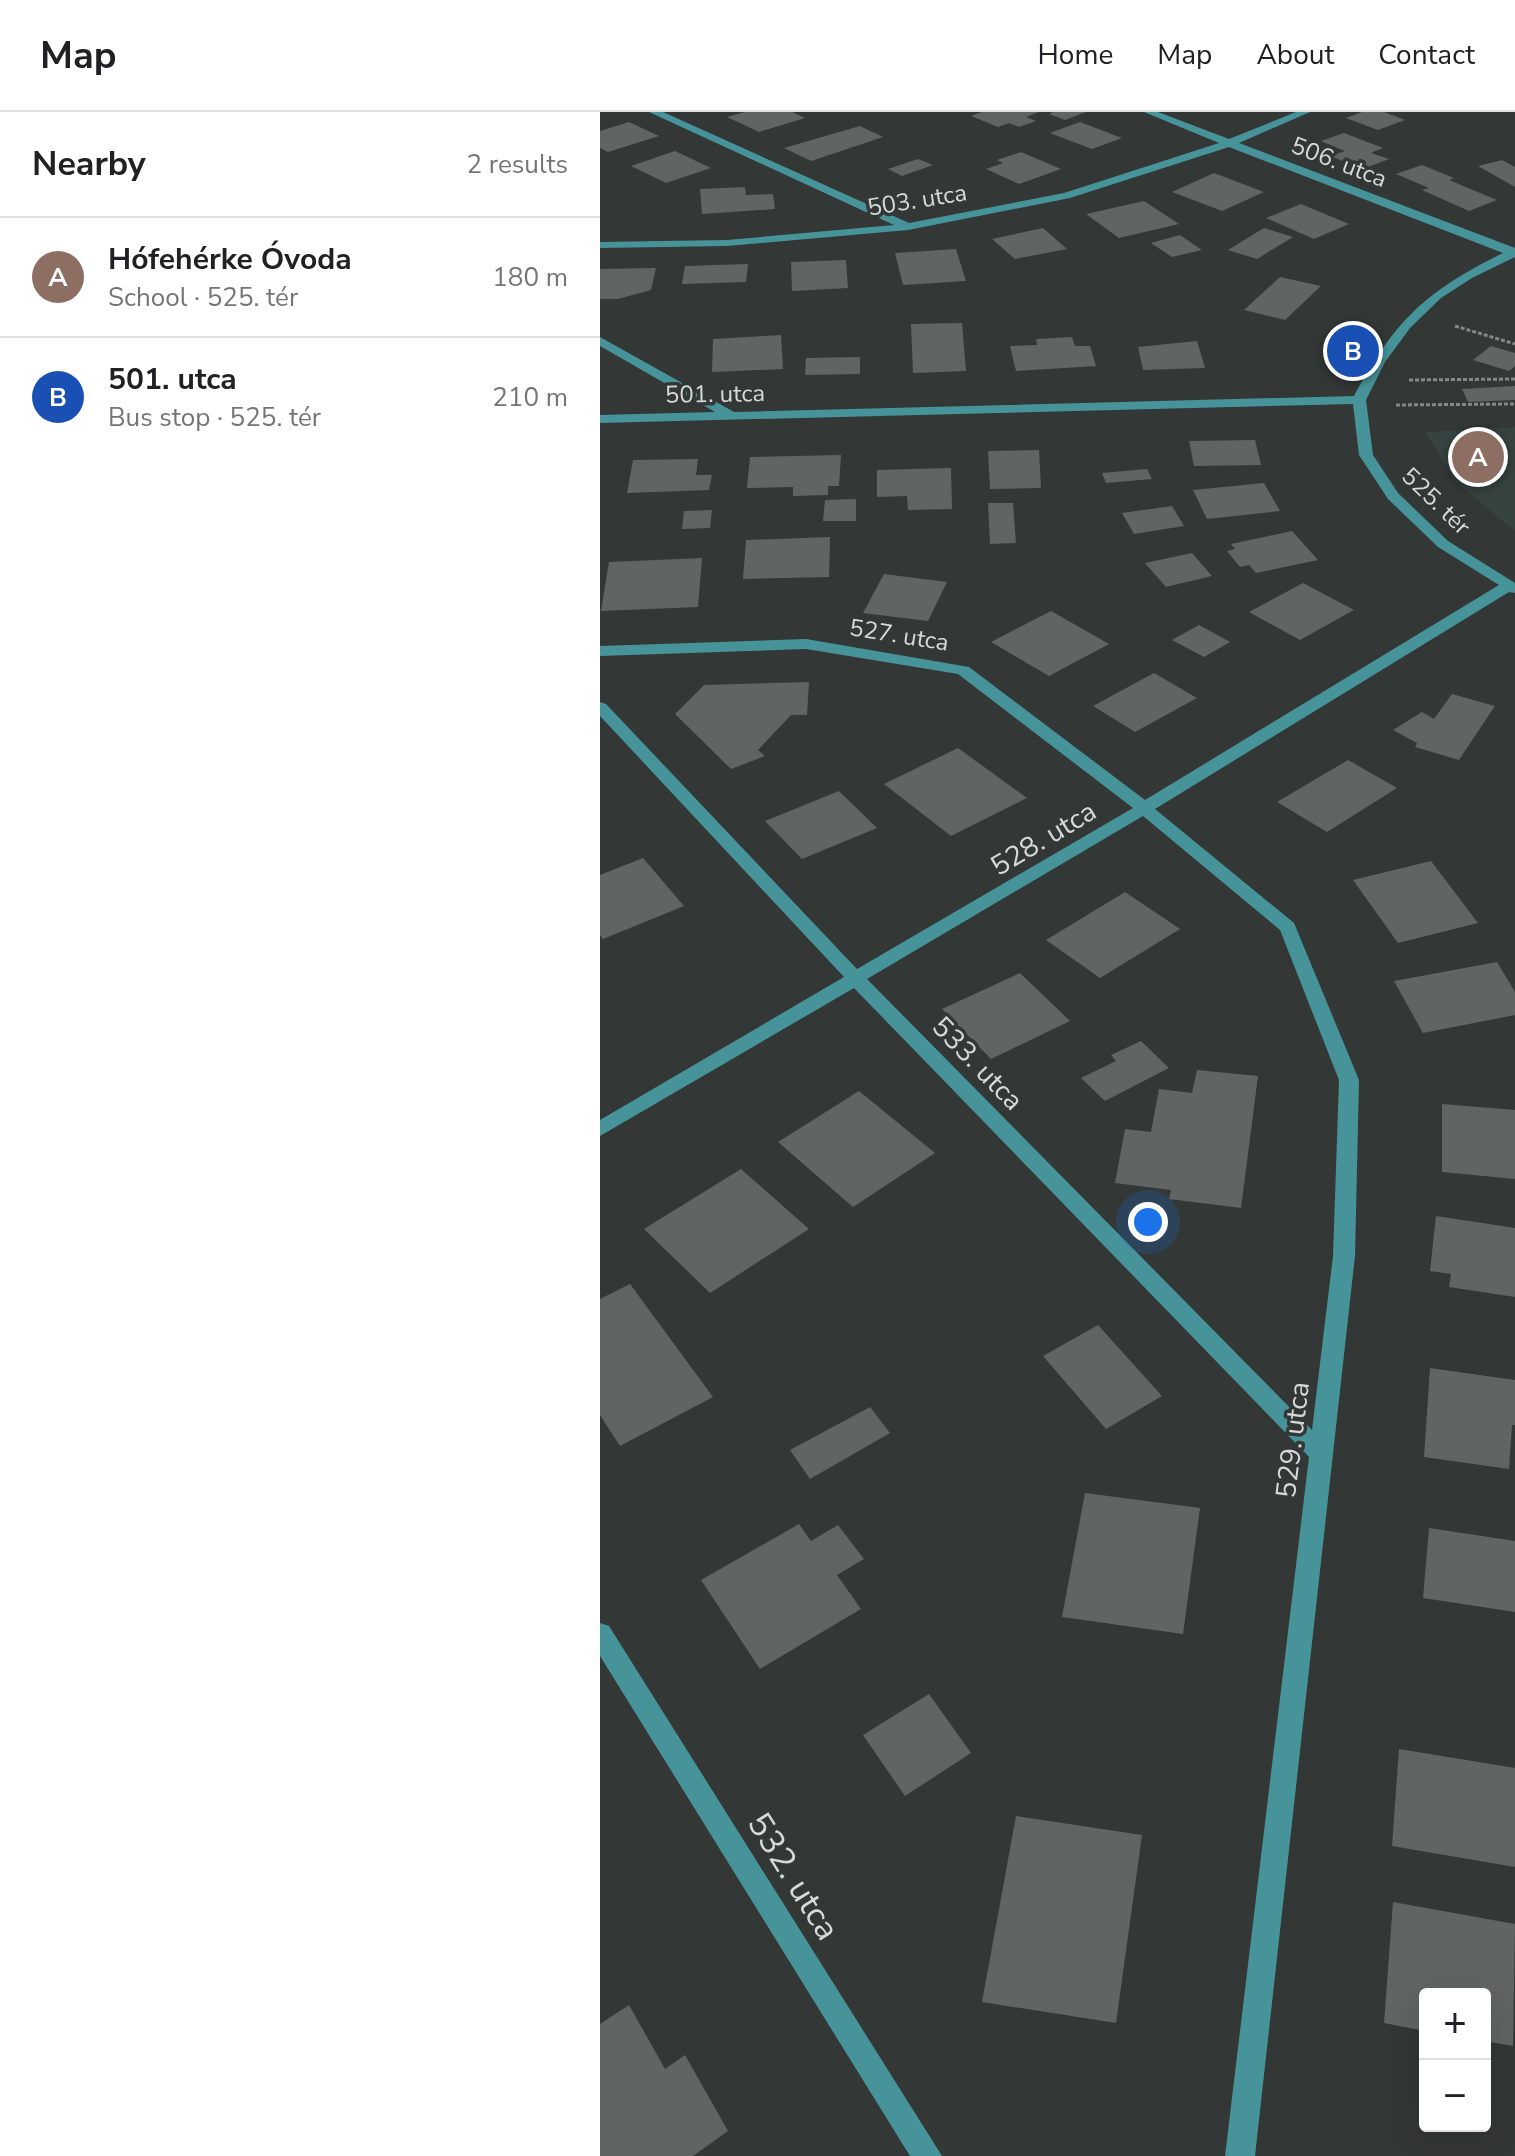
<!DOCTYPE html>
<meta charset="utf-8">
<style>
:root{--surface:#fff;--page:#f2f2f2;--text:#202124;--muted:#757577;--line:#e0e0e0;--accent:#1a73e8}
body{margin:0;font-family:"Nunito Sans",sans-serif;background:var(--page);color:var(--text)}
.controls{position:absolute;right:24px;bottom:24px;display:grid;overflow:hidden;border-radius:8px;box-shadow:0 8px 32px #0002}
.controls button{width:72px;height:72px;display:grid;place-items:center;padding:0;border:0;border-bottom:2px solid var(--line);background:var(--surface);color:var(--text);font:40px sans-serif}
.you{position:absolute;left:548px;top:1110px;width:28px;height:28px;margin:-20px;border:6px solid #fff;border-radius:50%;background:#1a73e8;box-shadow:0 0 0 12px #1a73e833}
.badge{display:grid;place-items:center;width:52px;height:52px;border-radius:50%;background:var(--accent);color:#fff;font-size:26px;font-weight:700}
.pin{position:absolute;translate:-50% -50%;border:4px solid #fff;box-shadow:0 2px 8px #0006}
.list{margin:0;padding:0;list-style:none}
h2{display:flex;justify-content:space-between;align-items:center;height:104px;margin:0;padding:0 32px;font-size:34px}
h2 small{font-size:26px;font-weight:400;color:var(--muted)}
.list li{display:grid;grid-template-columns:52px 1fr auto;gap:24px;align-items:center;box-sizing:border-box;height:120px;padding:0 32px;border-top:2px solid var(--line)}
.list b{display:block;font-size:30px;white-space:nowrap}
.list p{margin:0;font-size:26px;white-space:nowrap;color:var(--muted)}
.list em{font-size:26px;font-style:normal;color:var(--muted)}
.map{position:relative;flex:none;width:915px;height:2044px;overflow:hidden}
header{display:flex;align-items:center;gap:48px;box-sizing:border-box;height:112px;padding:0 40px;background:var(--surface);border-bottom:2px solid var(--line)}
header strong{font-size:38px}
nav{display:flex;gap:44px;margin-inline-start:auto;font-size:28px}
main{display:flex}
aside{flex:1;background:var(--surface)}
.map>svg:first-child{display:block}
.built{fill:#374341}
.building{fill:#606563}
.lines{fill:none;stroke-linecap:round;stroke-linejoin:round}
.path{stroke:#848887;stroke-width:3;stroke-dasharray:4 2;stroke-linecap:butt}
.minor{fill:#47939a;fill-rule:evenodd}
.labels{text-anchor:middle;stroke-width:7;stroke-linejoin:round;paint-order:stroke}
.far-street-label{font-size:24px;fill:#d6d9d9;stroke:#333736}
.street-label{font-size:28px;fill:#d6d9d9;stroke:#333736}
.near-street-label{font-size:34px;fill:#d6d9d9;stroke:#333736}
</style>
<header>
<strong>Map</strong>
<nav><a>Home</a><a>Map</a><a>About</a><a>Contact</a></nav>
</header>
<main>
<aside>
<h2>Nearby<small>2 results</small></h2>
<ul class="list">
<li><span class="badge" style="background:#8d6e63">A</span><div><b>Hófehérke Óvoda</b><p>School · 525. tér</p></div><em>180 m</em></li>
<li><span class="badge" style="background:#1a4fb4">B</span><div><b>501. utca</b><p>Bus stop · 525. tér</p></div><em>210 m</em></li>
</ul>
</aside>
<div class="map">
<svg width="915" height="2044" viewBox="0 0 915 2044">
<rect width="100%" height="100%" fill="#333736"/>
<path class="built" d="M915 315V419L856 370 825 320Z"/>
<g class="building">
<path d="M145 0H192L205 6 159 20 127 5Z"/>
<path d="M382 0H439L426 5 436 9 419 15 409 11 398 15 371 4Z"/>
<path d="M453 0H486L465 8 449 2Z"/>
<path d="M762 0H784L805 8 778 18 746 6Z"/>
<path d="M29 10 59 24 8 40 0 36V19Z"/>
<path d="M480 10 522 26 492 37 450 21Z"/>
<path d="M260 14 283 25 211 49 184 36Z"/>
<path d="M744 21 783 36 771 41 789 47 763 57 730 44 745 39 721 29Z"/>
<path d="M75 39 111 56 66 71 31 54Z"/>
<path d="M421 40 461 57 419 72 386 57 403 51 397 48Z"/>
<path d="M318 47 333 53 302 64 288 57Z"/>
<path d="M902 48 915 55V75L878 54Z"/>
<path d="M822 53 854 66 849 68 897 88 869 99 822 78 829 76 796 62Z"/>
<path d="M614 61 664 80 622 99 572 80Z"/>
<path d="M145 75 146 83 173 82 175 97 102 102 100 77Z"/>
<path d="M544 89 579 112 519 126 486 102Z"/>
<path d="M701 92 749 112 714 127 666 106Z"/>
<path d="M443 116 467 137 415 147 392 127Z"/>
<path d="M664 116 693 125 657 147 628 138Z"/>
<path d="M580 123 602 138 572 145 551 131Z"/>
<path d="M356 137 366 169 303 173 295 141Z"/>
<path d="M246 148 248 176 192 179 191 150Z"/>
<path d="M148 152 146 170 82 172 85 154Z"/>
<path d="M56 156 51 178 18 187H0V157Z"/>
<path d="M680 165 721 174 685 208 644 198Z"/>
<path d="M362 211 366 259 313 261 311 212Z"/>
<path d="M181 223 183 257 112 260 113 227Z"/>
<path d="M472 225 475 234H490L496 254 416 259 410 234 437 233 436 227Z"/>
<path d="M597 229 605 256 543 258 538 235Z"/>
<path d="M891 234 915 241V254L909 259 873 248Z"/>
<path d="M260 245V262L205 263 206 246Z"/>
<path d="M915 274V288L868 290 862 277Z"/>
<path d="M655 328 661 353 594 354 589 329Z"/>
<path d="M439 338 441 376 390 377 388 339Z"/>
<path d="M241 343 239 374H228V383L193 384V375L147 376 150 345Z"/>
<path d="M98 347 96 363H112L109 378 27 381 33 348Z"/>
<path d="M351 356 352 397 308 398 307 384 277 385V358Z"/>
<path d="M547 357 552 367 506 371 502 361Z"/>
<path d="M664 371 680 399 607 407 593 378Z"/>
<path d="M256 387V409H223L225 388Z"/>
<path d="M388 391H413L416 431 390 432Z"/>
<path d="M572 394 584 414 534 422 522 401Z"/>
<path d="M112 398 110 416 82 417 84 399Z"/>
<path d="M692 419 718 448 656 461 649 453 640 455 627 439 635 437 631 432Z"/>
<path d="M230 425 229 465 143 467 146 428Z"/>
<path d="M592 441 612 464 566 475 545 451Z"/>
<path d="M102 446 98 495 1 499 9 450Z"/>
<path d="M284 462 347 470 328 509 263 501Z"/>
<path d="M703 471 754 498 700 528 649 500Z"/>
<path d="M451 499 509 532 449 564 391 530Z"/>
<path d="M599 513 630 530 604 545 572 528Z"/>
<path d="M554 561 597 586 535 620 493 594Z"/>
<path d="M209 570 207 603H191L158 638 165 644 131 657 75 602 104 573Z"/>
<path d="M852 582 895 594 859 648 815 635 817 631 793 618 822 600 834 607Z"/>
<path d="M358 636 427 686 351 724 284 672Z"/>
<path d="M748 648 797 676 727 720 677 690Z"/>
<path d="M239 679 277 716 202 747 165 709Z"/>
<path d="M43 746 84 794 3 827 0 823V763Z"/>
<path d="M831 749 878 811 798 831 753 768Z"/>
<path d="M525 780 580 817 500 866 446 828Z"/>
<path d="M897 850 915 880V903L823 921 794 869Z"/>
<path d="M420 861 470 909 391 947 342 897Z"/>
<path d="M541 929 569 956 505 989 481 966 516 949 511 943Z"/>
<path d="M597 958 658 964 641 1096 569 1087 571 1078 515 1071 525 1017 551 1020 559 977 592 981Z"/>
<path d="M259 979 335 1041 253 1095 178 1030Z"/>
<path d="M842 992 915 998V1067L842 1060Z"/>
<path d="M141 1057 209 1117 110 1181 44 1117Z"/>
<path d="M836 1104 915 1116V1185L849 1175 851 1162 830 1159Z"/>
<path d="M30 1172 113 1285 20 1334 0 1303V1187Z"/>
<path d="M498 1213 562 1284 506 1317 443 1244Z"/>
<path d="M830 1256 915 1268V1313H912L909 1357 824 1345Z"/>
<path d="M270 1295 290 1321 210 1367 190 1338Z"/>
<path d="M485 1381 600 1396 583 1522 462 1505Z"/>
<path d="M199 1412 211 1429 238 1413 264 1447 237 1463 261 1497 160 1557 101 1468Z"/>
<path d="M829 1416 915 1429V1500L823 1486Z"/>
<path d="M329 1582 371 1641 305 1684 263 1623Z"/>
<path d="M799 1637 915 1656V1755L792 1734Z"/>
<path d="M416 1704 542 1723 516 1911 382 1890Z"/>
<path d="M793 1790 915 1812 913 1934 885 1929V1882H825V1919L784 1911Z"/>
<path d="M29 1893 65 1957 85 1943 128 2019 93 2044H0V1912Z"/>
</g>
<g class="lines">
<g class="path">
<path d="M855 214 915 232"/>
<path d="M809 268 915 267"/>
<path d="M796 293 915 292"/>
</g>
<g class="minor">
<path d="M49 0H63L309 111 464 81 619 31 544 0H558L629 27 696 0H710L639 31 915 136V145L872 166 841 186 810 216 785 250 766 288 773 343 798 381 848 429 915 471V481L909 480 555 697 694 811 759 968 755 1144 655 2044H625L709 1345 254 876 0 1024V1008L244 865 0 604V590L6 592 257 857 533 696 358 562 206 537 0 544V534L206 527 369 555 545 688 899 473 838 435 788 387 759 343 753 292 0 311V303L115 300 0 234V225L134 300 754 284C795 208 826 179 903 141L629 35 470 86 308 118 127 134 0 136V130L127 128 294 113ZM543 704 680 818 739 968 733 1144 712 1318 267 867Z"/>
<path d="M0 1511 9 1514 342 2044H310L0 1544Z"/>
</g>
</g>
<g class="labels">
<g class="far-street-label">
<text transform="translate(739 50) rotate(21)" y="8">506. utca</text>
<text transform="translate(317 88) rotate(-9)" y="8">503. utca</text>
<text transform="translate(115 282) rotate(-1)" y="8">501. utca</text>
<text transform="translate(836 389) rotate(44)" y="8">525. tér</text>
<text transform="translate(299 523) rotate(9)" y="8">527. utca</text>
</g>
<g class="street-label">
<text transform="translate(443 726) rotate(-31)" y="10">528. utca</text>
<text transform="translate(378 951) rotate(46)" y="10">533. utca</text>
<text transform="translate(692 1328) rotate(-83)" y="10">529. utca</text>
</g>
<g class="near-street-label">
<text transform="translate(194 1764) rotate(58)" y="12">532. utca</text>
</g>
</g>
</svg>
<div class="controls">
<button>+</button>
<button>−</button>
</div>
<div class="you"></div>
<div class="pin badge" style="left:878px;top:345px;background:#8d6e63">A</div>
<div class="pin badge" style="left:753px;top:239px;background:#1a4fb4">B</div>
</div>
</main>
